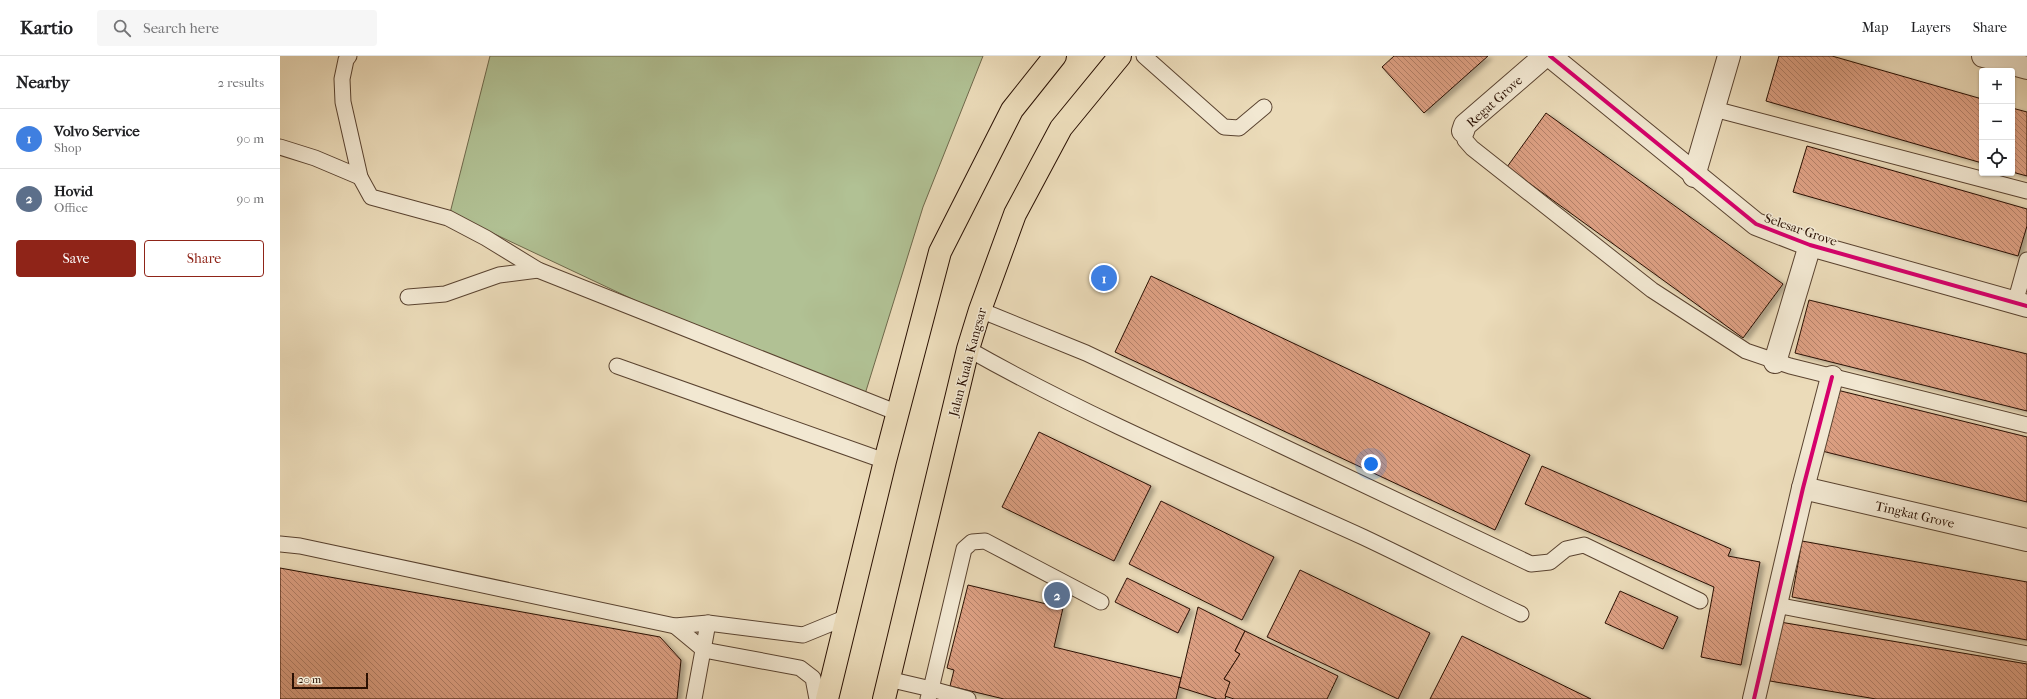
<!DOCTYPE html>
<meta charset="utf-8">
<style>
:root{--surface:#fff;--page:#f6f6f6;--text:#202124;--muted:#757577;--line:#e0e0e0;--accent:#8f2418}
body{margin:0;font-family:"IM FELL French Canon",serif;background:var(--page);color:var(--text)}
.controls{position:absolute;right:12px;top:12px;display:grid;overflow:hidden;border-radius:4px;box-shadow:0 1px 3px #0004}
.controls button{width:36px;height:36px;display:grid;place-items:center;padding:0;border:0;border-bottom:1px solid var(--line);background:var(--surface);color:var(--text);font:20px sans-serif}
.scale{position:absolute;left:12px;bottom:10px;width:76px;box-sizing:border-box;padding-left:4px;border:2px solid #2a1002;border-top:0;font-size:11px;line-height:14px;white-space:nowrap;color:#2a1002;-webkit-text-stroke:3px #f2e8d2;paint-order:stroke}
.you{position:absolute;left:1091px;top:408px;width:14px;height:14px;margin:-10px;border:3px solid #fff;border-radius:50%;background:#1a73e8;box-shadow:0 0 0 6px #1a73e833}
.badge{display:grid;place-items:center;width:26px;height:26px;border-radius:50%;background:var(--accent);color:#fff;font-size:13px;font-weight:700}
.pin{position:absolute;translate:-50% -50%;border:2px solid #fff;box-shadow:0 1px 4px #0006}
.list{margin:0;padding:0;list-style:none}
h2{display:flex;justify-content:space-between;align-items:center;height:52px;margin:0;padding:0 16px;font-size:17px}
h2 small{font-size:13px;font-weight:400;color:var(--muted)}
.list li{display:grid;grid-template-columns:26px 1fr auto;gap:12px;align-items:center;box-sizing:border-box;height:60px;padding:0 16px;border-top:1px solid var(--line)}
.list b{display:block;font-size:15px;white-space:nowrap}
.list p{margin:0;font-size:13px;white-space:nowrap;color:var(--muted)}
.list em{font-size:13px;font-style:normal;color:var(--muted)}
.actions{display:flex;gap:8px;padding:12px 16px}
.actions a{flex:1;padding:9px 0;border:1px solid var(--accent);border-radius:4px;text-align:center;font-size:14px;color:var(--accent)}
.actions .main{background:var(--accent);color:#fff}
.icon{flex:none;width:22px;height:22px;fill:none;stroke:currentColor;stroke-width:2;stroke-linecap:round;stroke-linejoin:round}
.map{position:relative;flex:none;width:1747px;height:643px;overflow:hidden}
header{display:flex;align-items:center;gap:24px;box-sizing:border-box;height:56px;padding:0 20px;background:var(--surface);border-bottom:1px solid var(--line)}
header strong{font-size:19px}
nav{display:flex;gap:22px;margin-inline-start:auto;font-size:14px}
.search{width:280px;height:36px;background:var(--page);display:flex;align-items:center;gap:10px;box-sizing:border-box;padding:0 14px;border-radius:4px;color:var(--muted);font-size:15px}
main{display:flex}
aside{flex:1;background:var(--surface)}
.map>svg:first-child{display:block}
.grass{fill:#b1c194;stroke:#6e684b}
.building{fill:url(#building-back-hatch);stroke:#2a1002;filter:url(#shadow)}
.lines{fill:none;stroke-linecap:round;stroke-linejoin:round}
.service-casing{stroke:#5a4330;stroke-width:17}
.minor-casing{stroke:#5a4330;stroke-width:24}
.trunk-casing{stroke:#2a1002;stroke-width:24}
.service{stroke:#f2e8d2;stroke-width:15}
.minor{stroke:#f2e8d2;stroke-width:22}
.trunk{stroke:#ebdbb9;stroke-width:22}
.cycleway-casing{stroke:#f2e8d2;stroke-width:6}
.cycleway{stroke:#d6006c;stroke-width:4}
.labels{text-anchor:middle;stroke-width:3;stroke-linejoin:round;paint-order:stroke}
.street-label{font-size:13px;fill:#2a1002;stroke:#f2e8d2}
</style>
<header>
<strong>Kartio</strong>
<div class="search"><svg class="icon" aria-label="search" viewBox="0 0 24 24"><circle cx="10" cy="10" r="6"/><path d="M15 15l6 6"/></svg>Search here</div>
<nav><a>Map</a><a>Layers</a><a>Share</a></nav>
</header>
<main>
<aside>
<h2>Nearby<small>2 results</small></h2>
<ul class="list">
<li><span class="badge" style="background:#3f7fe0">1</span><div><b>Volvo Service</b><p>Shop</p></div><em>90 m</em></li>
<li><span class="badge" style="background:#5c6f8a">2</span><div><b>Hovid</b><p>Office</p></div><em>90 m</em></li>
</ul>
<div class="actions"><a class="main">Save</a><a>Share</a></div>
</aside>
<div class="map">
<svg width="1747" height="643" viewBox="0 0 1747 643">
<defs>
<pattern id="building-back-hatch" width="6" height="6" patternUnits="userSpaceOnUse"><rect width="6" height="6" fill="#dc9f82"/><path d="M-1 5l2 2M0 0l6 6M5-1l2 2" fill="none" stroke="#b38068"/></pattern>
<filter id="shadow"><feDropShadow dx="4.5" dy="2.5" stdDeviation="2" flood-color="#0004"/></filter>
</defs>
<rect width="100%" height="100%" fill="#ebdbb9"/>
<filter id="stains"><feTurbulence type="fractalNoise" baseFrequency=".005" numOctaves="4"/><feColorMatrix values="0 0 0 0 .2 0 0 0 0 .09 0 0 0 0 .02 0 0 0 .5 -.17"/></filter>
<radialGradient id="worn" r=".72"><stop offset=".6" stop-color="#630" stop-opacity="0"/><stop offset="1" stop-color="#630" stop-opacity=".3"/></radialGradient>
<path class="grass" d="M210 0H703L643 151 581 351 170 157Z"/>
<g class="building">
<path d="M1114 0H1208L1144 57 1102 11Z"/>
<path d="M1499 0H1552L1702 43V107L1486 45Z"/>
<path d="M1732 52 1747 56V120L1732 116Z"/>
<path d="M1266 57 1503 228 1463 282 1227 111Z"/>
<path d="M1527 90 1747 153V170L1738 200 1513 136Z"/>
<path d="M871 220 1250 399 1215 474 835 296Z"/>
<path d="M1529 244 1747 298V355L1515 297Z"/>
<path d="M1557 334 1747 381V446L1542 395Z"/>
<path d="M759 376 871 430 834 505 722 451Z"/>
<path d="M1262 410 1451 493 1448 500 1480 506 1461 609 1421 601 1434 531 1245 448Z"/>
<path d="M881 445 994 501 962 564 849 508Z"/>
<path d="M1522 485 1747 526V584L1512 541Z"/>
<path d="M0 512 380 581 401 604 397 643H0Z"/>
<path d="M1020 514 1150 577 1118 643 987 581Z"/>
<path d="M847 522 910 553 898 577 835 546Z"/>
<path d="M688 529 783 552 774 591 901 622 896 643H724L670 630 674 614 667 612Z"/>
<path d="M1340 535 1398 561 1383 593 1325 567Z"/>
<path d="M918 551 965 575 955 595 960 598 944 623 950 626 945 643H937L899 631Z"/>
<path d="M1500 566 1747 608V643H1596L1490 625Z"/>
<path d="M965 575 1058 620 1047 643H954L945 640 950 626 944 623 960 598 955 595Z"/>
<path d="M1182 580 1311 643H1150Z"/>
</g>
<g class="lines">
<g class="service-casing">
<g id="service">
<path d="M69 0 66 4 62 23 63 46 80 121 91 141 168 162 206 182 258 214 618 357"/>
<path d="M864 0 944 71 959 72 984 51"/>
<path d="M1434 53 1747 135"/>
<path d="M1183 75 1185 84 1192 92 1372 234 1466 295 1510 310 1747 369"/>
<path d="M0 91 35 102 80 121"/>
<path d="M128 241 165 238 219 219 258 214"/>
<path d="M1735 247 1747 204"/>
<path d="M700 254 806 297 1251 508 1270 506 1286 493 1304 489 1420 545"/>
<path d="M688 293C815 365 951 421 1083 481 1136 506 1188 533 1241 558"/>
<path d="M337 310 605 405"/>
<path d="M0 488 20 490 395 570 428 567 523 579 567 561"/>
<path d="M1496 549 1747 598"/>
<path d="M395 570 424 594 520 612 533 622 537 643"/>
<path d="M608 623 651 633 684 493 692 486 705 485 821 546"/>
<path d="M414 643 428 567"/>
<path d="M648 643 651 633 688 643"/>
</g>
</g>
<g class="minor-casing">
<g id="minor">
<path d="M1270 0 1476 168 1530 189 1747 250"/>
<path d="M1703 0 1747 12"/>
<path d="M1183 75 1185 69 1265 0"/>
<path d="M1414 120 1449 0"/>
<path d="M1495 306 1530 189"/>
<path d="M1523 432 1747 484"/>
<path d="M1474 643 1523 432 1552 321"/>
</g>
</g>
<g class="trunk-casing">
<g id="trunk">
<path d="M547 643 605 405 660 196 732 54 775 0"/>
<path d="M604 643 688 293 700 254 735 158 781 72 840 0"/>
</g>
</g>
<use href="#service" class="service"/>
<use href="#minor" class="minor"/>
<use href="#trunk" class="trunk"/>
<g class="cycleway-casing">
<g id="cycleway">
<path d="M1270 0 1476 168 1530 189 1747 250"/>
<path d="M1474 643 1523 432 1552 321"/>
</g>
</g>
<use href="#cycleway" class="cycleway"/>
</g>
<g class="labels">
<g class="street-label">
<text transform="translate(1214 45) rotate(-42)" y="5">Regat Grove</text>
<text transform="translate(1521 173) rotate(19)" y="5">Selesar Grove</text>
<text transform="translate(687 306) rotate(-75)" y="5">Jalan Kuala Kangsar</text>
<text transform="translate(1635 458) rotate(13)" y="5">Tingkat Grove</text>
</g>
</g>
<rect width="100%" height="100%" filter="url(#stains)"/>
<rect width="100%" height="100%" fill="url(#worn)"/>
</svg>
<div class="controls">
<button>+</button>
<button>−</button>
<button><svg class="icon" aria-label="locate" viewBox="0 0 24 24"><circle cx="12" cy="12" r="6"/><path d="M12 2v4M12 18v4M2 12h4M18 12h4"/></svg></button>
</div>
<div class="scale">20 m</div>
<div class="you"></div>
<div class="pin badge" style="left:824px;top:222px;background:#3f7fe0">1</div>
<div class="pin badge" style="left:777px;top:539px;background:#5c6f8a">2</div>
</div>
</main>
